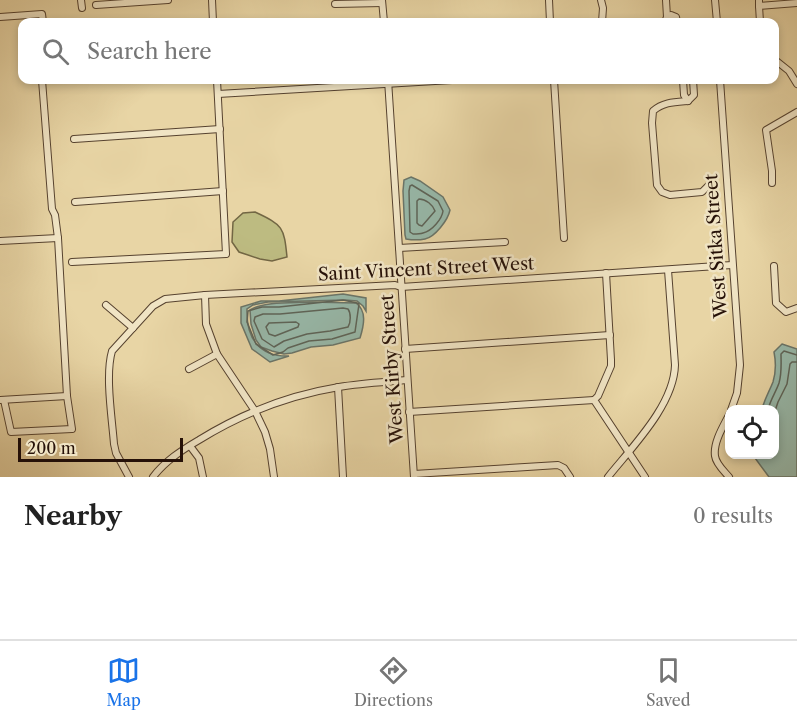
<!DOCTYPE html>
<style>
:root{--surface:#fff;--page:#f6f6f6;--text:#222;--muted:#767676;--line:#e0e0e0;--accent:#1a73e8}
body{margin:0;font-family:"Libre Caslon Text",serif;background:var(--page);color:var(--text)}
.controls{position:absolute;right:18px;bottom:18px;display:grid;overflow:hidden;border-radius:12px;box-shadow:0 3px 9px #0003}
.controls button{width:54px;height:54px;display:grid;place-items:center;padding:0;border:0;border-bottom:2px solid var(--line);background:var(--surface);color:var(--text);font:30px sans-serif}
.scale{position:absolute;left:18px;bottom:15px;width:165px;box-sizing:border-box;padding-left:6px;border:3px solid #261108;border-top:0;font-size:16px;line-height:21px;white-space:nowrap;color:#261108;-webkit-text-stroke:4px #f0e4c4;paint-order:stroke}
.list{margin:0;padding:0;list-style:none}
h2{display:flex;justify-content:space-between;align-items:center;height:78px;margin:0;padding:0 24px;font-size:26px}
h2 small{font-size:20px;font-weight:400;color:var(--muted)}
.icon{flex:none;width:33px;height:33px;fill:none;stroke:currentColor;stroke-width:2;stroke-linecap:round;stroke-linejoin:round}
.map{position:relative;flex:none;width:797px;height:477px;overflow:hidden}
.search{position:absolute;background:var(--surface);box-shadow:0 3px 9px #0003;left:18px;right:18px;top:18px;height:66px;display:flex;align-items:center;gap:15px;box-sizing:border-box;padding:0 21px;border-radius:12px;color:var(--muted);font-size:22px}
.sheet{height:162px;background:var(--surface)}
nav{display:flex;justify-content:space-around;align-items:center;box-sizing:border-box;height:84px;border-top:2px solid var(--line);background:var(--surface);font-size:16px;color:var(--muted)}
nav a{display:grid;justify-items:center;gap:3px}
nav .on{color:var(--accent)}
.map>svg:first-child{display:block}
.green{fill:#bdbb81;stroke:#726644;stroke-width:1.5}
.water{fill:#97b8a9;stroke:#6a7569;stroke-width:1.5}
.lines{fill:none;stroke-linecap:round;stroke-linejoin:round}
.shore{stroke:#5e6458;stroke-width:1.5}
.minor-casing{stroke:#56422f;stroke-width:8}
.minor{stroke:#f0e4c4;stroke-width:6}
.labels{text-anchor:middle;stroke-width:5;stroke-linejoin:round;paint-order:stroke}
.street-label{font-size:18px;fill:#261108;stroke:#f0e4c4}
</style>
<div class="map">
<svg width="797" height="477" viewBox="0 0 797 477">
<rect width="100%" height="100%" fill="#e8d5a5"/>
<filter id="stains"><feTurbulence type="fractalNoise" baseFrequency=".00333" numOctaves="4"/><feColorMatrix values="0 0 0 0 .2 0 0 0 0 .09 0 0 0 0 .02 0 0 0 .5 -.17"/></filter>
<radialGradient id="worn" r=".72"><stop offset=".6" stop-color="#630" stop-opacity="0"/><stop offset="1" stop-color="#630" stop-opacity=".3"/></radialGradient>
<path class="green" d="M255 212C283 225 284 227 287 257L272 261 260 259 239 252 232 242 233 222 243 213Z"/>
<g class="water">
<path d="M411 177 420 181 443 197 450 210C448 220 435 237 425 239 420 240 412 240 406 239L405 235 403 191 404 180Z"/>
<path d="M343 294 366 298V311L363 306 357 301 345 300 268 302 253 305 247 309C246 337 258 357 289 356L270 362 252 349 241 323V307L261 301H279Z"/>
<path d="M310 302 356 303C367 311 364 325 360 338L333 345 311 347 292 353 284 354 272 351 261 347 256 340 251 324 250 310C264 301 293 303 310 302Z"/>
<path d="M782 344 797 349V477H769L755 458V455L774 454V410L762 409C765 398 769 392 773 382 776 372 776 362 774 352Z"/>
</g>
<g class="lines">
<g class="shore">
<path d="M412 185 438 201 443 211C442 219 432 231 423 233 420 234 416 234 413 234L410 232 409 191 410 186Z"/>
<path d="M419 199C426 199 433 205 435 211L422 226 419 225 417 223V201Z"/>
<path d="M343 300 357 303 359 304 355 332 332 339 309 341 288 348 283 352 273 355 256 344 247 322 248 311 262 307H279Z"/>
<path d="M343 308 348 309C351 313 351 322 348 327L330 331 307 334 284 341 274 347 262 339 254 321 255 317 263 314H280Z"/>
<path d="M296 322 299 324 298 327 275 336 269 334 266 327 269 323Z"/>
<path d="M768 410C770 400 776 392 779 383 782 373 781 363 781 354L784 351 797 355"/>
<path d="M774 414 778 402 787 384 790 364 792 362H797"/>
</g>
<g class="minor-casing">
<g id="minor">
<path d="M81 0 82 8"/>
<path d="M212 0 213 22"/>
<path d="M382 0 384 22"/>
<path d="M549 0 550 22"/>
<path d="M601 0 603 8 602 22"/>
<path d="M666 0 667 17"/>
<path d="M715 0 717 22"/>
<path d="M759 0V6L797 3"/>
<path d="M335 4 382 3"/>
<path d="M96 5 168 0"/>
<path d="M759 6 760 22"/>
<path d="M0 17 42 14 43 22"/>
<path d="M665 22 667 17 671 15 676 17 677 22"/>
<path d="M699 22H705"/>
<path d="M774 59 789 71 797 84"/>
<path d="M388 80 414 477"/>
<path d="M554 80 564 238"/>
<path d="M683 80 684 95 688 101 694 95 693 80"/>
<path d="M720 80 740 365 737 393 731 410"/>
<path d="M218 94 452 80"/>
<path d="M688 101C675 102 663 102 653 111L652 123 657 185 662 192 670 195 702 192 710 184"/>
<path d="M74 139 220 129"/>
<path d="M772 183V171L766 130 797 112"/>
<path d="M75 202 223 191"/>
<path d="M0 241 58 238"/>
<path d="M399 248 505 242"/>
<path d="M72 262 226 254 217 80"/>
<path d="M774 266 776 303 786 312 797 308"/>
<path d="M606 273 611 360V366L598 396 594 400 645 477"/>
<path d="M205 295 206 324 217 354 255 411 265 432 270 449 274 477"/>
<path d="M106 305 133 328"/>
<path d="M405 349 610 335"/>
<path d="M189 369 217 354"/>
<path d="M338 387 343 477"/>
<path d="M0 400 67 396"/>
<path d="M4 400 11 432 72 429 67 396 58 238 55 215 52 209 42 80"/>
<path d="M409 412 594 400"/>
<path d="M190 446 199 458 203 477"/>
<path d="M414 474 558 465 564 468 570 477"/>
<path d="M129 477 116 453 114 444C112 418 105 375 112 351L153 306 165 299 205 295 395 285 401 287 732 265"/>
<path d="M153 477C165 461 182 450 199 440 241 414 290 395 339 387 362 383 385 382 407 380"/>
<path d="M608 477C632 447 674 405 675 365L668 270"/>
<path d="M729 477C724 471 716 464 715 456 713 442 724 425 730 413"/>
</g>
</g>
<use href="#minor" class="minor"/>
</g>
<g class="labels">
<g class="street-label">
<text transform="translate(716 246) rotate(-94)" y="6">West Sitka Street</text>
<text transform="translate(426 269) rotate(-3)" y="6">Saint Vincent Street West</text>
<text transform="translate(392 369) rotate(-94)" y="6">West Kirby Street</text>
</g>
</g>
<rect width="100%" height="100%" filter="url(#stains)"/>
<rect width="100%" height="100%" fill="url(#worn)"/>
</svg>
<div class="controls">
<button><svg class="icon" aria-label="locate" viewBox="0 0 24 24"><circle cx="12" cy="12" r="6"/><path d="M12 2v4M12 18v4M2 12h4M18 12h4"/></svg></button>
</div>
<div class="scale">200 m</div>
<div class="search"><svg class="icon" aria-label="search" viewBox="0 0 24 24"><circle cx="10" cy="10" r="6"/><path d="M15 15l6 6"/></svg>Search here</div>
</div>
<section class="sheet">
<h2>Nearby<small>0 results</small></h2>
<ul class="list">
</ul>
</section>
<nav>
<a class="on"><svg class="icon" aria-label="map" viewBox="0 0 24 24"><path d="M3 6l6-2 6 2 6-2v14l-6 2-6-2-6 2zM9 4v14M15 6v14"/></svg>Map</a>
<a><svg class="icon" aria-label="directions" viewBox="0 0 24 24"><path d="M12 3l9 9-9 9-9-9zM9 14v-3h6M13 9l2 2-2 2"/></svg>Directions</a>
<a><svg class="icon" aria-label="saved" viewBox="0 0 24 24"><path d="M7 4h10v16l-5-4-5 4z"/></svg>Saved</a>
</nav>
